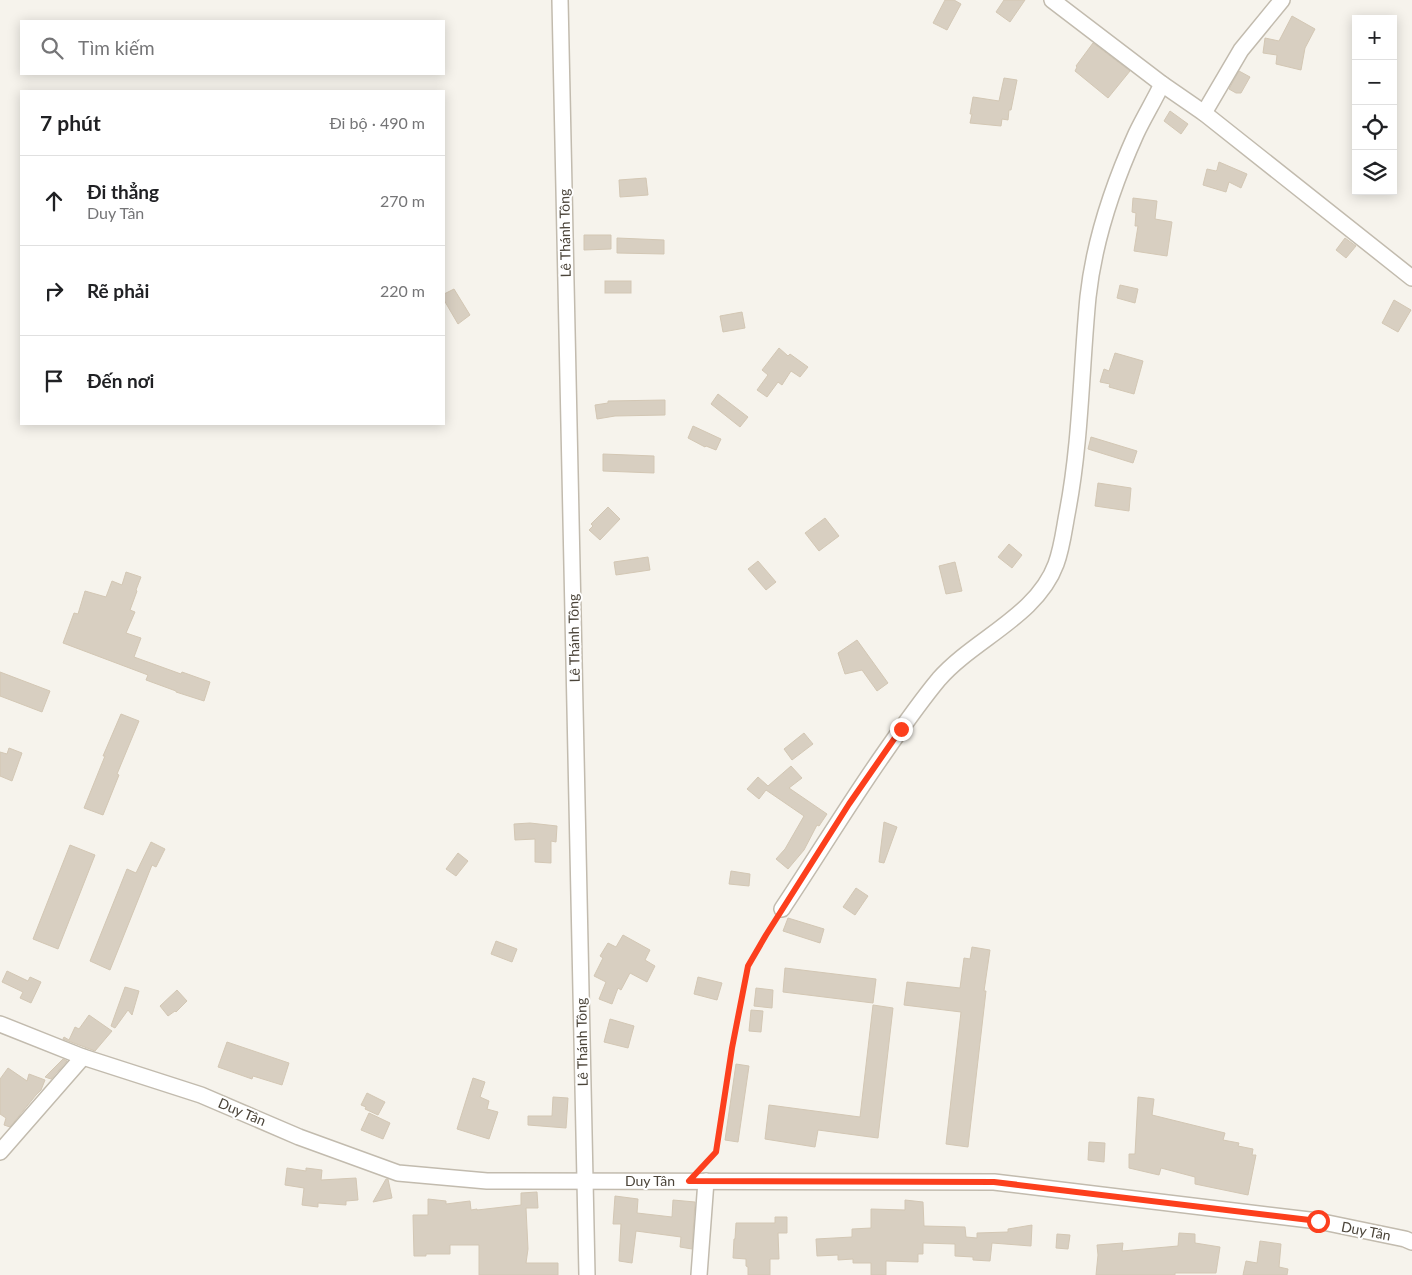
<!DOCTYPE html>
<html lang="vi">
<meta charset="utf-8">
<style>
:root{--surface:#fff;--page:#f2f2f2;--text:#202124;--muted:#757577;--line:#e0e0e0}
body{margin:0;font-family:Lato,sans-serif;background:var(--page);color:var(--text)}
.controls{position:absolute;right:15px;top:15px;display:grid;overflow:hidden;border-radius:0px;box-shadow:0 2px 12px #0003}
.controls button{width:45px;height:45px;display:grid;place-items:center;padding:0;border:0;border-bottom:1px solid var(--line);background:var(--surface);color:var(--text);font:25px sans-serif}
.stop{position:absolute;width:15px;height:15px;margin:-11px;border:4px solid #fc3f1d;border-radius:50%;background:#fff}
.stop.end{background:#fc3f1d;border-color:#fff;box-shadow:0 1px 5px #0008}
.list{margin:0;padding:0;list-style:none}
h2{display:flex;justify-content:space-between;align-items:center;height:65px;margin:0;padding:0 20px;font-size:21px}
h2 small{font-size:16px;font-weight:400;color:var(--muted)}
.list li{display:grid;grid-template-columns:32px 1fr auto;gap:15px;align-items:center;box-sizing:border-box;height:90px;padding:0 20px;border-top:1px solid var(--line)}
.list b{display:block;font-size:19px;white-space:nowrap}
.list p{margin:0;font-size:16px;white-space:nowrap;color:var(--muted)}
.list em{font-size:16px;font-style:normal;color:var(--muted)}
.icon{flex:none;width:28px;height:28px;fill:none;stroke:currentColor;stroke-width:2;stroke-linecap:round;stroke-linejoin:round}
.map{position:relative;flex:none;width:1412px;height:1275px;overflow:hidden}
.search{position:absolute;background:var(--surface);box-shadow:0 2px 12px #0003;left:20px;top:20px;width:425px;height:55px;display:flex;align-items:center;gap:12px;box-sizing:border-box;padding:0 18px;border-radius:0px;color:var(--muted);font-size:19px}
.panel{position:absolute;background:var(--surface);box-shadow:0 2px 12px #0003;left:20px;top:90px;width:425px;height:335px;border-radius:0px}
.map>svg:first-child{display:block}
.building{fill:#d8cfc1;stroke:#d3c7b4}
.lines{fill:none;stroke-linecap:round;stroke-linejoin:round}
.minor-casing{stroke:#c2bbae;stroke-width:18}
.path{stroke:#c4b79f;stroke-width:3;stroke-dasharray:2.5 2.5;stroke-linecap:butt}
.minor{stroke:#fff;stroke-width:15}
.route{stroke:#fc3f1d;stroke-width:6}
.labels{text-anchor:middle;stroke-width:4;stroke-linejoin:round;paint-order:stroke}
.street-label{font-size:14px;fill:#4b4439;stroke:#fff}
</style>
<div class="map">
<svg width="1412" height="1275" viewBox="0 0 1412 1275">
<rect width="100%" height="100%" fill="#f6f3ec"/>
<g class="building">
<path d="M945 0H954L961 4 947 30 933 23Z"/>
<path d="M1004 0H1025L1010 22 996 12Z"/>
<path d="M1292 16 1315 29 1305 48 1301 70 1276 64 1277 55 1263 53 1265 38 1279 41Z"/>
<path d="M1093 43 1130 71 1108 98 1075 71 1077 67 1076 66Z"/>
<path d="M1239 71 1250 77 1241 93H1236L1229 89Z"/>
<path d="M1004 78 1017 80 1011 110H1009L1008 120 1002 119 1001 126 970 123 972 114H970L973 97 999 101Z"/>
<path d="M1170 111 1188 124 1181 134 1164 121Z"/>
<path d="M1219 162 1247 174 1241 188 1229 182 1226 192 1203 185 1207 169 1216 171 1217 170Z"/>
<path d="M646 178 648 195 620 197 619 180Z"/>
<path d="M1133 198 1157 201 1155 219 1172 222 1167 256 1134 251 1138 226H1135L1136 213 1132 212Z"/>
<path d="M584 235H611V249L584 250Z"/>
<path d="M617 238 664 240V254L617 253Z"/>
<path d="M1345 238 1356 246 1346 258 1336 250Z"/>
<rect x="605" y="281" width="26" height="12"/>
<path d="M1120 285 1138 289 1135 303 1117 298Z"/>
<path d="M454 289 470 315 458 324 444 300V294Z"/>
<path d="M1394 300 1411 310 1398 332 1382 323Z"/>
<path d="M742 312 745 328 723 332 720 316Z"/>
<path d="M779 348 788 356 790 354 808 367 800 377 791 371 782 385 778 382 767 397 757 390 768 375 762 370Z"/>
<path d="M1115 353 1143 361 1134 394 1109 387 1110 384 1100 382 1104 369 1109 371Z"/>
<path d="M718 394 748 417 740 427 711 404Z"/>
<path d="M665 400V415L615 416 597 419 595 405 608 403V401Z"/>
<path d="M693 426 721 439 716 450 706 446 705 447 688 438Z"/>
<path d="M1091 437 1137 451 1133 463 1088 449Z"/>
<path d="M603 454 654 456V473L603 471Z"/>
<path d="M1098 483 1131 488 1129 511 1095 506Z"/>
<path d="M608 507 620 519 600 540 589 530 593 526 591 524Z"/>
<path d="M825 518 839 536 819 551 805 533Z"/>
<path d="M1009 544 1022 555 1012 568 998 557Z"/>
<path d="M648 557 650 570 616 575 614 562Z"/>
<path d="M758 561 776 582 766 590 748 569Z"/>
<path d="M955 562 962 591 946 594 939 566Z"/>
<path d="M126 572 141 577 136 590 137 591 130 610 135 612 126 633 141 638 134 657 181 674 182 672 210 682 204 701 176 692V691L146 680 148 675 63 643 74 613 78 614 85 591 106 597 112 581 122 585Z"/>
<path d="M857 640 888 683 877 691 862 670 845 674 838 653Z"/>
<path d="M0 672 50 691 42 712 0 696Z"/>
<path d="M121 714 139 721 117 774 119 775 103 815 84 808 105 756H103Z"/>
<path d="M804 733 813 744 792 760 784 749Z"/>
<path d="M9 748 22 753 12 781 0 776V752L7 754Z"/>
<path d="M791 766 802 778 789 788 827 814 819 826 817 825 804 850 788 869 776 859 785 849 804 816 766 790 759 799 747 789 758 777 768 786Z"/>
<path d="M884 822 897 827 884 863 879 862Z"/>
<path d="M530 823 557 826 556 842 551 841V863L535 862V839L515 840 514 824Z"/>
<path d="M151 842 165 849 156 867 152 865 110 970 90 961 127 869 136 873Z"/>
<path d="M70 845 95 855 58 949 33 939Z"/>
<path d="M458 853 468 861 456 876 446 869Z"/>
<path d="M731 871 750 874 749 886 729 884Z"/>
<path d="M856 888 868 896 855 915 843 907Z"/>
<path d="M788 918 824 929 820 943 783 931Z"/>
<path d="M623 935 650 950 645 960 655 966 647 982 630 973 621 990 618 988 612 1004 599 999 606 982 594 976 603 958 600 956 608 943 616 947Z"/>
<path d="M496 941 517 949 512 962 491 954Z"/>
<path d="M972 947 990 950 984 991H986L968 1147 946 1144 961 1012 904 1005 907 982 960 988 964 958 970 959Z"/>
<path d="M785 968 876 979 873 1003 783 992Z"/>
<path d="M7 971 28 981 30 977 41 982 31 1003 20 998 23 992 2 982Z"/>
<path d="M698 977 722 983 717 1000 694 994Z"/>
<path d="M125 987 139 991 132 1015 128 1010 115 1028 111 1026Z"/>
<path d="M756 988 773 990 772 1008 754 1006Z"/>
<path d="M177 990 187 1001 176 1012 175 1011 168 1016 160 1006Z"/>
<path d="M873 1005 893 1008 878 1138 818 1130 815 1147 765 1139 769 1105 860 1117Z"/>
<path d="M751 1010 763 1011 761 1032 749 1031Z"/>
<path d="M89 1015 112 1031 95 1051 63 1039 64 1037 69 1040 75 1027 79 1029Z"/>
<path d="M610 1019 634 1026 628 1048 604 1042Z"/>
<path d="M227 1042 289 1063 282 1085 253 1076 252 1079 218 1067Z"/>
<path d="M63 1059 67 1061 51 1079 45 1077Z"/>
<path d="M736 1064 749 1066 738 1142 725 1140Z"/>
<path d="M8 1068 27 1081 29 1074 45 1080 41 1090 36 1095 10 1127 4 1125 6 1118 0 1114V1079Z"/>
<path d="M473 1078 485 1082 480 1097 489 1101 487 1109 498 1112 489 1139 457 1129Z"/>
<path d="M367 1093 385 1102 378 1115 365 1109 366 1107 361 1105Z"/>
<path d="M553 1097 568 1098 566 1128 528 1125V1116H552Z"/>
<path d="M1138 1097 1154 1099 1152 1115 1225 1133 1223 1140 1239 1143 1238 1146 1253 1149 1252 1155H1256L1248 1195 1195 1184V1177L1161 1168 1159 1175 1129 1168V1154H1135Z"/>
<path d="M369 1113 390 1123 383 1139 361 1130Z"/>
<path d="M1089 1142 1105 1143 1104 1162 1088 1160Z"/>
<path d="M287 1168 306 1171V1168L322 1170 321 1180 356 1178 358 1200 346 1201V1205L318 1203V1207L302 1205 304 1188 285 1185Z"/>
<path d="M386 1179H388L392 1198 373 1202Z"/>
<path d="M537 1192 538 1208H526L528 1249 526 1263H558V1275H479V1245H450V1254H426V1256H414L413 1215H428V1199L446 1201V1204L470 1201 471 1210 477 1209V1210L521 1205V1193Z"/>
<path d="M615 1196 638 1199 637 1213 672 1217 673 1200 695 1202 692 1249 680 1247 681 1237 636 1231 632 1263 619 1261 621 1224H613Z"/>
<path d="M905 1200 923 1202 924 1226 965 1227 966 1237 977 1238V1233L1008 1232V1229L1032 1225 1031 1246 992 1243 990 1261 973 1260V1257L955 1256V1244L923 1243V1254H918V1262L886 1261V1275H871V1263H853V1259L838 1260V1255L817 1256 816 1239 852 1237V1229L871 1228V1209L905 1210Z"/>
<path d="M775 1217H787V1233H778L779 1259H770V1275H748V1267L746 1266V1259L733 1258 734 1239H735L736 1223H775Z"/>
<path d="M1179 1233 1195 1234V1243L1220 1247 1216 1273H1175V1275H1096L1098 1255 1097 1245 1123 1243 1122 1251 1178 1246Z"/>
<path d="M1057 1234 1070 1235 1068 1249 1056 1248Z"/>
<path d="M1260 1241 1281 1244 1279 1267 1288 1269 1287 1275H1243L1246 1261 1257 1263Z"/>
</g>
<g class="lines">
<g class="minor-casing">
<g id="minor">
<path d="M560 0 587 1275"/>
<path d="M1052 0 1162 84 1204 113 1412 278"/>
<path d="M1204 113 1241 50 1282 0"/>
<path d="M782 909C816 858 848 805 883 755 901 729 919 703 939 679 974 639 1037 616 1056 564 1062 548 1064 530 1067 514 1081 442 1081 369 1088 297 1094 242 1113 185 1136 134 1144 117 1154 101 1162 84"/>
<path d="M0 1024 83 1057 201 1095 299 1137 398 1173 487 1181 994 1182 1318 1221 1405 1239 1412 1242"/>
<path d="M0 1152 83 1057"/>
<path d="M699 1275 706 1181"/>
</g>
</g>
<path class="path" d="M703 1166 716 1152 732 1047 749 965 775 920"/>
<use href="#minor" class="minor"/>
</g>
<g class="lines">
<path class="route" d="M901 729 849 804 766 935 748 966 732 1048 716 1152 689 1181 994 1182 1318 1221"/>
</g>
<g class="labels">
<g class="street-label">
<text transform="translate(565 233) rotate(-91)" y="5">Lê Thánh Tông</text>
<text transform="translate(574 638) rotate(-91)" y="5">Lê Thánh Tông</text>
<text transform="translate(582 1042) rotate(-91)" y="5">Lê Thánh Tông</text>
<text transform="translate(242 1112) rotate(23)" y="5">Duy Tân</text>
<text x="650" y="1186">Duy Tân</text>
<text transform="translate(1366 1231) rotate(11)" y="5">Duy Tân</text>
</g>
</g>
</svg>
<div class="controls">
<button>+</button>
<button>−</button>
<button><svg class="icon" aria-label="locate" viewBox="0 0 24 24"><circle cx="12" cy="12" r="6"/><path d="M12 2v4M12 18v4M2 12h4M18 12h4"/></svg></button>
<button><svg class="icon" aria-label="layers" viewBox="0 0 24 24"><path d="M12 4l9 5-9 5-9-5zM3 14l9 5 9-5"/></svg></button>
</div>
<div class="stop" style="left:1318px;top:1221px"></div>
<div class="stop end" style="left:901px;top:729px"></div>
<div class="search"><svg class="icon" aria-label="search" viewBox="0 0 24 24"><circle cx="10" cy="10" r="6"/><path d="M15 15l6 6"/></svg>Tìm kiếm</div>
<section class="panel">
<h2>7 phút<small>Đi bộ · 490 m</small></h2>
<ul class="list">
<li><svg class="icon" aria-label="ahead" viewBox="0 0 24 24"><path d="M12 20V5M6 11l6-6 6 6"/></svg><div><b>Đi thẳng</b><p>Duy Tân</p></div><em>270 m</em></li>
<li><svg class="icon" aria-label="right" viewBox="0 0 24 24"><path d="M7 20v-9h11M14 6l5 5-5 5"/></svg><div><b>Rẽ phải</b></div><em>220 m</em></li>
<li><svg class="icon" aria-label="arrive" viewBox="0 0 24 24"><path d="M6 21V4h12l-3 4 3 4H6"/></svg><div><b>Đến nơi</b></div></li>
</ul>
</section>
</div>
